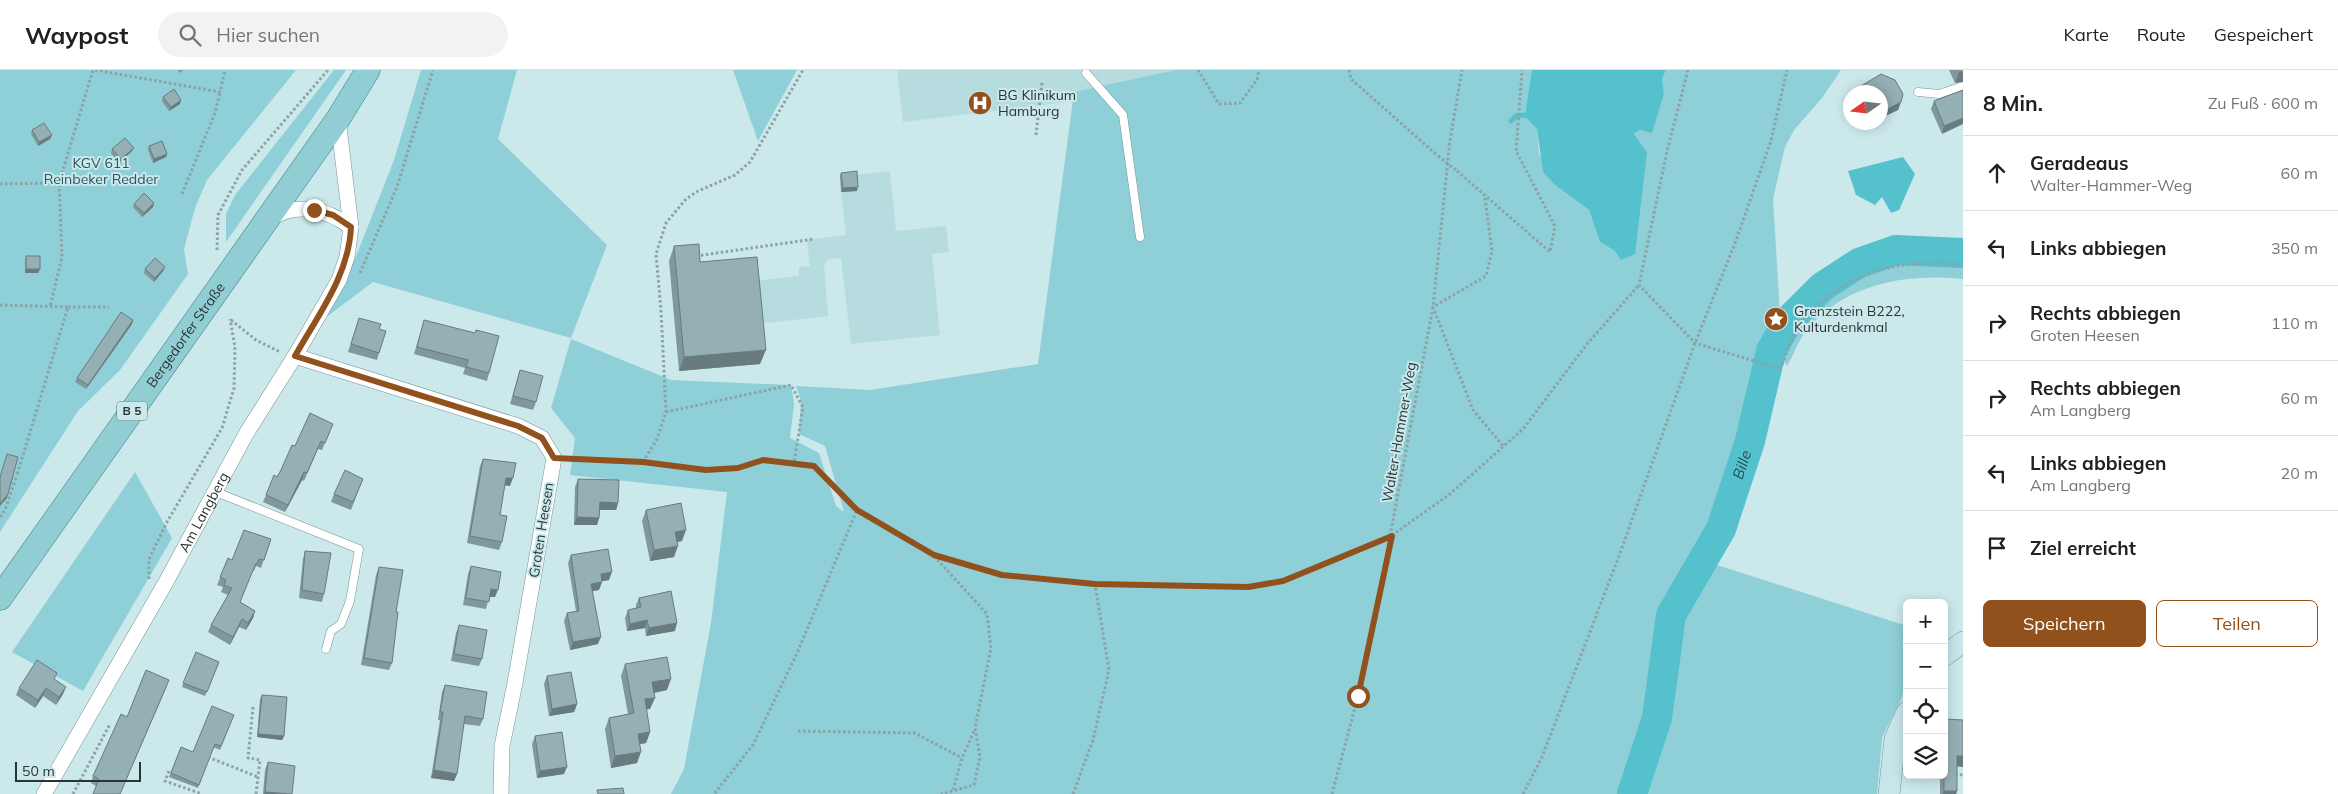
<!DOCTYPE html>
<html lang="de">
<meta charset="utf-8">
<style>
:root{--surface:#fff;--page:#f2f2f2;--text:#202124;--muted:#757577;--line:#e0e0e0;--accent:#91511c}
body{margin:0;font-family:Mulish,sans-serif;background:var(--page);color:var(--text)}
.controls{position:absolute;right:15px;bottom:15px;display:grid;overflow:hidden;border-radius:8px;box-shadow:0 2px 12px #0003}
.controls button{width:45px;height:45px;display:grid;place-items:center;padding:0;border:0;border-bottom:1px solid var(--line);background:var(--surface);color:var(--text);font:25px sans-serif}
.compass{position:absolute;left:1843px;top:15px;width:45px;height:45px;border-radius:50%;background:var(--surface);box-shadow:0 2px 12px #0003;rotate:256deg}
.scale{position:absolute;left:15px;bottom:12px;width:126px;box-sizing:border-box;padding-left:5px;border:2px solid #293435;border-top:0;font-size:14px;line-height:18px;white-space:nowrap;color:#293435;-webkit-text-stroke:4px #cbe8eb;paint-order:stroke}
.stop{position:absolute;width:15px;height:15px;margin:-11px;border:4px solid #91511c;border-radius:50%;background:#fff}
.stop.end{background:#91511c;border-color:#fff;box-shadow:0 1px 5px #0008}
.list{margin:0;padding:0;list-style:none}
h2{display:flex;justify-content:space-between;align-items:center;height:65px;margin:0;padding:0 20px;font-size:21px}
h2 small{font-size:16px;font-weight:400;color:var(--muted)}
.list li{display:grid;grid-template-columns:32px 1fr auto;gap:15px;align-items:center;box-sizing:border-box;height:75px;padding:0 20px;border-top:1px solid var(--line)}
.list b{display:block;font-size:19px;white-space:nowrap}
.list p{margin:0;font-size:16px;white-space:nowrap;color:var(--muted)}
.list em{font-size:16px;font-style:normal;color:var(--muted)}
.actions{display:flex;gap:10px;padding:15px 20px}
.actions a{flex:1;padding:11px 0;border:1px solid var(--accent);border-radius:8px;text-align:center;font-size:18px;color:var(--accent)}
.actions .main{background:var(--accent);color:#fff}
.icon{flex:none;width:28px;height:28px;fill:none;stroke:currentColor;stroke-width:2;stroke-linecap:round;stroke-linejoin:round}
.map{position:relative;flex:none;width:1963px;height:724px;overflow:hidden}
header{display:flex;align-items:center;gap:30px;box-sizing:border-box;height:70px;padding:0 25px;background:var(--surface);border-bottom:1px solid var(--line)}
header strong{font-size:24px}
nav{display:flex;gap:28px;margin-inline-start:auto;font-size:18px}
.search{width:350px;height:45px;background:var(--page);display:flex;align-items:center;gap:12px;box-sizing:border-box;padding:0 18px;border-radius:28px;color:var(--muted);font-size:19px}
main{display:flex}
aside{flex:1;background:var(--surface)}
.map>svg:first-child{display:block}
.built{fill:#b6dce0}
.green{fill:#8fcfd7}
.water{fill:#55c1cd}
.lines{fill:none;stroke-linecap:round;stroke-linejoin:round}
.stream{stroke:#55c1cd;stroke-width:5}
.river{stroke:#55c1cd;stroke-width:30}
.lane-casing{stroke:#789296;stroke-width:9}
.street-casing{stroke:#789296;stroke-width:16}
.secondary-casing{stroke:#789296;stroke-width:22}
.primary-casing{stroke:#3c838a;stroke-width:25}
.path{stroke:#8ca2a4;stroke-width:3;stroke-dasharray:2.5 2.5;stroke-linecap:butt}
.lane{stroke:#fff;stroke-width:8}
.street{stroke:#fff;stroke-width:15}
.secondary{stroke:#c8e6ea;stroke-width:21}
.primary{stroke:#91ced4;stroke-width:24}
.path-bridge{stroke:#8ca2a4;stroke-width:3;stroke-dasharray:2.5 2.5;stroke-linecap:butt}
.wall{fill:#80979b}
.shaded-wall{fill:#687b7e}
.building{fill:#95b0b4;stroke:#687b7e}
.route{stroke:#91511c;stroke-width:6}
.labels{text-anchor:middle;stroke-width:4;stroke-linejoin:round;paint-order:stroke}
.shield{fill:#cbe8eb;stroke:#5a6a6c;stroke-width:1}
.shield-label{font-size:12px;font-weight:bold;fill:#293435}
.poi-label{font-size:14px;fill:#293435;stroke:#cbe8eb;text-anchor:start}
.park-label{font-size:14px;fill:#28575c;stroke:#cbe8eb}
.street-label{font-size:14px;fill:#293435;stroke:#cbe8eb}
.water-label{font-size:15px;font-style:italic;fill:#215055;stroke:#cbe8eb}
</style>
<header>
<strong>Waypost</strong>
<div class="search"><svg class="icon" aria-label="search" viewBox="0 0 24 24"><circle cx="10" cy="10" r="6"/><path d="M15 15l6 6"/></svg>Hier suchen</div>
<nav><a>Karte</a><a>Route</a><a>Gespeichert</a></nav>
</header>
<main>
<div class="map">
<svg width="1963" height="724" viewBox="0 0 1963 724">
<rect width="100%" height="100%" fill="#cbe8eb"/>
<g class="built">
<path d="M897 0H1440L1214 14 903 52Z"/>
<path d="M890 101 896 161 946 156 949 182 932 184 940 265 851 274 841 188 829 189 824 194 828 246 757 254 753 211 799 206V197L810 196 807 170 846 165 841 122 857 120 855 105Z"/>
</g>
<g class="green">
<path d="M0 0H296L207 110 195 138 184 179 188 204 120 300 78 341 0 462Z"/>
<path d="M334 0H346L226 172V144L235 125Z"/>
<path d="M421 0H517L498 69 607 175 571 268 373 212 325 248 357 184 394 90Z"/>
<path d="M733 0H797L758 71Z"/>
<path d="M1176 0H1532L1526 37V48L1537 59 1539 83 1555 115 1589 140 1600 172 1615 181 1647 82 1634 64 1640 60 1652 62 1664 24 1662 9 1666 0H1841L1822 28 1794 60 1785 77 1773 129 1780 245 1815 205 1855 179 1895 171 1963 175V209C1905 203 1843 214 1805 262 1798 272 1793 286 1787 296L1772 272 1767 325 1753 372 1722 461 1705 491 1907 556V617L1882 668 1877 724H1636L1655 657 1628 724H671L684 699 711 553 727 422 570 405 575 368 551 338 571 269 671 310 791 315 794 334 790 368 819 383 836 436 844 442 825 376 799 364 801 330 796 316 870 320 1038 294 1074 22Z"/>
<path d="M135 402 172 468 83 621 12 582Z"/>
</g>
<g class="water">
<path d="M1532 0H1666L1662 9 1664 24 1652 63 1640 60 1634 64 1647 82 1635 184 1621 190 1615 181 1600 172 1589 140 1555 115 1543 102 1537 59 1526 48V37Z"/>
<path d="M1903 87 1915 104 1899 140 1891 143 1882 127 1875 135 1856 125 1848 101Z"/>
</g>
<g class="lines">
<path class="stream" d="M1511 51 1516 46 1526 45"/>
<path class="river" id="s1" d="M1632 724 1657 648 1671 545 1721 459 1750 371 1771 281 1788 251 1822 217 1859 193 1896 180 1963 183"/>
<g class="lane-casing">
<g id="lane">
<path d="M1086 3 1123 45 1140 167"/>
<path d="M1918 22 1939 24 1963 16"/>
<path d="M216 422 359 479 350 531 341 554 331 561 326 579"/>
</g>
</g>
<g class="street-casing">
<g id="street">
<path d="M269 150C295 131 327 139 351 157"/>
<path d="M295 286 518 356 542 368 554 388 515 613 502 676 501 724"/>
<path id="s2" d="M44 724 166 512 246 364 295 286 339 210 347 187 351 157 338 49"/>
</g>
</g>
<g class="secondary-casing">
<g id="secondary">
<path d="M1944 586 1963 572"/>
<path d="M1889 724 1895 669 1907 642"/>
</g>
</g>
<g class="primary-casing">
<g id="primary">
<path id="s3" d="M0 528 338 49 368 0"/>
</g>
</g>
<g class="path">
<path d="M95 0 220 22 225 0"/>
<path d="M1198 0 1219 34 1240 33 1257 10 1259 0"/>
<path d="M1349 0 1351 9 1438 86"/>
<path d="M1688 0 1667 81 1639 215 1695 273 1780 299C1787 284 1792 265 1801 251 1805 245 1813 240 1818 235 1858 198 1910 188 1963 195"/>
<path d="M1036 65 1042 13"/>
<path d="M1457 101 1550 182 1555 156 1516 81 1522 0"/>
<path d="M59 113 93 0"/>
<path d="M0 114 59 113 62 187 50 237"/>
<path d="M182 124 215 43 220 22"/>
<path d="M1485 128 1492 181 1486 206 1433 237 1473 340 1504 377"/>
<path d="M217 180 218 145 242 100 328 0"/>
<path d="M696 186 814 169"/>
<path d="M360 203 397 117 433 0"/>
<path d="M0 235 68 237 17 405"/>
<path d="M68 237H109"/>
<path d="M231 250 256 270 280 282"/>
<path d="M666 342 791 315 803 337 794 393"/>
<path d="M569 389 643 392 706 400 739 398 763 390 814 396 857 440 798 581 753 675 714 724"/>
<path d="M643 392 657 369 666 342 661 240 656 184 666 153 686 129 698 121 735 105 750 92 803 0"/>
<path d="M857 440 934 485 1002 505 1095 514 1248 517 1283 511 1391 466 1450 424 1523 359 1587 274 1639 215"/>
<path d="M0 447 5 440 17 405"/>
<path d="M934 486 987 544 991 578 975 658 980 687 974 715 941 724"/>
<path d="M149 509V489L167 452 222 358 234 318 235 277 230 249"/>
<path d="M253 637 248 688 260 690 256 724"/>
<path d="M798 661 915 663 962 688"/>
<path d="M208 687 258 707"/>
<path d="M169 701 165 711 202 724"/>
<path d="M1955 704 1963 705"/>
<path d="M953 720 962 688 975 659"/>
<path d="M73 724 110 654"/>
<path d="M1073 724 1093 670 1109 600 1095 514"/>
<path d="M1332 724 1358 626 1374 551 1433 237 1450 70 1462 0"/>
<path d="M1523 724 1542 687 1619 486 1695 273 1734 176 1771 71 1787 0"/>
</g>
<use href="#lane" class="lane"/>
<use href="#street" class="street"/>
<use href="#secondary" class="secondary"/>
<use href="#primary" class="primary"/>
<path class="path-bridge" d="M1438 86 1457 101"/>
</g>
<g class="wall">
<path d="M177 0H183L181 3Z"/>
<path d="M1949 0H1963L1955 13Z"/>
<path d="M1881 4 1895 10 1903 24 1898 40 1883 47H1880V22H1859L1861 16Z"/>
<path d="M1963 20 1942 64 1931 39 1934 31Z"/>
<path d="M163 27 180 34 169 41 162 31Z"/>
<path d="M32 60 52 65 50 69 38 76 31 64Z"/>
<path d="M149 76 167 84 166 87 153 93 148 80Z"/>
<path d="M134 78 132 81 119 93 111 83 112 79Z"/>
<path d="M841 103 857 121 841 122 840 106Z"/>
<path d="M154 133 153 137 142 147 133 137 134 134Z"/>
<path d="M674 176 700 192 760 294 679 301 669 191Z"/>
<path d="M26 186 40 199 38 203H25V190Z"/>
<path d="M165 197 163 201 154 212 144 203 145 199Z"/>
<path d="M359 248 379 259V283L377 290 348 282Z"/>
<path d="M133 250 132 254 86 319 75 312 77 308Z"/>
<path d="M424 250 475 263 489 303 487 311 463 304 465 298 414 284Z"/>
<path d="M520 300 536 332 533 340 510 334Z"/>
<path d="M330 361 322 380 318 379 304 411 302 410 285 442 263 432 266 425 277 407 295 376Z"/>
<path d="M483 389 510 416 504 415 500 445 502 472 499 480 467 473 480 396Z"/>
<path d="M363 409 351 440 331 432 334 424Z"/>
<path d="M578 409 618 433 616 440H600L599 448 597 455H574L575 417Z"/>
<path d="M646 440 682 471 677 472 674 487 650 491 642 451Z"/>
<path d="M271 469 261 498 256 496 254 501H253L240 532 255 541 253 548 246 560 239 557 230 575 208 562 211 555 228 525 221 522 223 517 217 515 228 488 232 490Z"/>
<path d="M305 481 324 524 322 532 299 528 303 489Z"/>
<path d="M571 485 609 510 602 511 599 520 592 521 598 574 570 580 564 551 567 543 576 541 568 493Z"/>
<path d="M471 496 495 527H489L486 539 463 535 468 504Z"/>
<path d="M379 497 396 542 392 593 389 600 361 595 376 505Z"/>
<path d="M639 528 675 561 646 566 645 558 627 561 625 548 628 540 636 538V535Z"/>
<path d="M459 555 482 589 479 596 451 591 456 563Z"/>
<path d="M196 582 219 592 205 626 182 617Z"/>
<path d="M625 594 667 620 654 623 650 639H646L650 662 646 673 640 674 637 693 611 698 605 659 609 648 628 644 621 606Z"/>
<path d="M547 606 577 634 574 642 549 646 544 614Z"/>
<path d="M55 609 63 624 56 635 43 626 35 638 16 625 19 618Z"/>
<path d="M445 615 483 649 480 656 464 654 457 704 454 711 431 708 440 650H438L442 622Z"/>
<path d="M167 616 120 724H93L96 716 91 713 93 706 127 647Z"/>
<path d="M262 625 284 666 282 670 257 667 260 629Z"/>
<path d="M234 645 220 680 213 677 198 718 169 707 181 677 193 682Z"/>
<path d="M1945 649 1957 721 1956 724H1940V705H1944V651Z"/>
<path d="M535 666 564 704 537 708 532 674Z"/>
<path d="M268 692 292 724H263L265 700Z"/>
</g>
<g class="shaded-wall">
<path d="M1963 1V12L1955 13 1959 2Z"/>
<path d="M181 30 180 34 169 41 171 37Z"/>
<path d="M1901 32 1898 40 1883 47 1886 40Z"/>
<path d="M1963 48V54L1942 64 1944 56Z"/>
<path d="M52 65 50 69 38 76 39 72Z"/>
<path d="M134 78 132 81 119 93 121 89Z"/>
<path d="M167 84 166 87 153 93 154 89Z"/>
<path d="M858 117 857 121 841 122 843 118Z"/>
<path d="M154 133 153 137 142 147 144 143Z"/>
<path d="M165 197 163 201 154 212 155 208Z"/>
<path d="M26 199H40L38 203H25Z"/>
<path d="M133 250 132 254 86 319 88 315Z"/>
<path d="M766 280 760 294 679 301 684 287Z"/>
<path d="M304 402 302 410 285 442 288 435Z"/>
<path d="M506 408H513L510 416 503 415Z"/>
<path d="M8 424 7 428 0 436V434Z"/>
<path d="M600 432 618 433 616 440H597Z"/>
<path d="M577 447 599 448 597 455H574Z"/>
<path d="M686 460 682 471 671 473 675 462Z"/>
<path d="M678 476 674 487 650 491 654 480Z"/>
<path d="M612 502 609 510 598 512 601 504Z"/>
<path d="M602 512 599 520 588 522 591 514Z"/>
<path d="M491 519 498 520 495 527H488Z"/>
<path d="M255 541 253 548 246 560 248 553Z"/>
<path d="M242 549 239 557 230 575 233 567Z"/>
<path d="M647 550 645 558 627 561 630 554Z"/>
<path d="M677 553 675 561 646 566 649 558Z"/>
<path d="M601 567 598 574 570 580 573 572Z"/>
<path d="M671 609 667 620 648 624 652 612Z"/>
<path d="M66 617 63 624 56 635 59 627Z"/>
<path d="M46 618 43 626 35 638 38 630Z"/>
<path d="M655 628 650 639 641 640 645 629Z"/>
<path d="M577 634 574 642 549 646 552 639Z"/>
<path d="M650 662 646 673 634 675 638 664Z"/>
<path d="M258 664 284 666 282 670 257 667Z"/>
<path d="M641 682 637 693 611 698 615 686Z"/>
<path d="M1957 686H1963V697L1953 696Z"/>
<path d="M567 697 564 704 537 708 540 701Z"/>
<path d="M434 700 457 704 454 711 431 708Z"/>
<path d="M1944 721H1957L1956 724H1943Z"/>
<path d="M265 722 284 724H264Z"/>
</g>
<g class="building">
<path d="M1881 4 1895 10 1903 24 1901 32 1886 40 1880 38V22H1865L1861 16Z"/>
<path d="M174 19 181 30 171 37 163 27Z"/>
<path d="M1963 20V48L1944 56 1934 31Z"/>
<path d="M44 53 52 65 39 72 32 60Z"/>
<path d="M125 68 134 78 121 89 112 79Z"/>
<path d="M162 71 167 84 154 89 149 76Z"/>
<path d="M857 101 858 117 843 118 841 103Z"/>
<path d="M144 123 154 133 144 143 134 134Z"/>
<path d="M699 174 700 192 757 187 766 280 684 287 674 176Z"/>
<rect x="26" y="186" width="14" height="13"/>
<path d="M155 188 165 197 155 208 145 199Z"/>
<path d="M121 242 133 250 88 315 77 308Z"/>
<path d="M359 248 381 254 379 259 386 261 379 283 351 274Z"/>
<path d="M424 250 475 263 476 260 499 266 489 303 466 297 468 290 417 277Z"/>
<path d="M520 300 543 306 536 332 513 326Z"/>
<path d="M310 343 333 354 325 373 321 371 307 403 304 402 288 435 266 425 274 405 277 407 281 400 292 375 295 376Z"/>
<path d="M7 384 18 387 8 424 0 434V407Z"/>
<path d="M483 389 516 393 513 408H506L500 445 507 446 502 472 470 466Z"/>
<path d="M345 400 363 409 353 432 334 424Z"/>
<path d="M578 409 619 410 618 433 600 432 599 448 577 447Z"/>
<path d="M681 433 686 460 675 462 678 476 654 480 646 440Z"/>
<path d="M244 460 271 469 264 490 259 489 257 494 256 493 240 532 255 541 248 553 242 549 233 567 211 555 232 518 224 515 226 510 220 507 228 488 232 490Z"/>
<path d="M608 479 612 502 601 504 602 512 591 514 601 567 573 572 567 543 579 541 571 485Z"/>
<path d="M305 481 331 483 324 524 302 520Z"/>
<path d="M471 496 501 502 498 520 491 519 489 532 466 528Z"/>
<path d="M379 497 403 500 396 542H398L392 593 364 588Z"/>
<path d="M671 521 677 553 649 558 647 550 630 554 628 540 641 537 639 528Z"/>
<path d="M459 555 487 560 482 589 454 584Z"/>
<path d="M196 582 219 592 207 622 183 613Z"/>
<path d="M667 587 671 609 652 612 655 628 645 629 650 662 638 664 641 682 615 686 609 648 634 643 625 594Z"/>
<path d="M37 590 57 603 54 609 66 617 59 627 46 618 38 630 19 618Z"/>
<path d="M146 600 169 610 120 724H93L99 709 93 706 121 644 127 647Z"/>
<path d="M571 602 577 634 552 639 547 606Z"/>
<path d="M445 615 487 622 483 649 465 646 457 704 434 700 443 642H440Z"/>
<path d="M262 625 287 627 284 666 258 664Z"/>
<path d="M212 636 234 645 221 676 215 674 199 715 171 703 181 677 193 682Z"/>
<path d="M1945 649 1963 650V686H1957V721H1944V659Z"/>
<path d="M562 662 567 697 540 701 535 666Z"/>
<path d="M268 692 295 696 292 724 265 722Z"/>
<path d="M623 718 624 724H598L597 720Z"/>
</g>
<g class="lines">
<path class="route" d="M314 140 333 145 351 157C349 205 318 245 295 286L518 356 542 368 554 388 643 392 706 400 738 398 763 390 814 396 857 440 934 485 1002 505 1095 514 1248 517 1283 511 1392 466 1358 626"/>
</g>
<defs>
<g id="hospital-disc" transform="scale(1.25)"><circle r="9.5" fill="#91511c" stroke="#cbe8eb"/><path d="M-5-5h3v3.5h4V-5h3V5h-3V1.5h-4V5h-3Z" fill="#fff"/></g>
<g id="sight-disc" transform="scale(1.25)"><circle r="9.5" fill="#91511c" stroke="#cbe8eb"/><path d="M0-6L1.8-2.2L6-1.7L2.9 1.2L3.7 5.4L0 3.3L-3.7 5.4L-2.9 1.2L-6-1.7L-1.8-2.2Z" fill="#fff"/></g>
</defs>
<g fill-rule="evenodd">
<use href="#hospital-disc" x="980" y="33"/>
<use href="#sight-disc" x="1776" y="249"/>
</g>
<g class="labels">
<rect class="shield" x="117" y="331.5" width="30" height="19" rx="4"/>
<g class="shield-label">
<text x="132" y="345">B 5</text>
</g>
<g class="poi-label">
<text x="998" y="30">BG Klinikum<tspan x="998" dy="16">Hamburg</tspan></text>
<text x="1794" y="246">Grenzstein B222,<tspan x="1794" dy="16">Kulturdenkmal</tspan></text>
</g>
<g class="park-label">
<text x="101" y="98">KGV 611<tspan x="101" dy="16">Reinbeker Redder</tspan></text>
</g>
<g class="street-label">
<text dy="5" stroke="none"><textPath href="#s3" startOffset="322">Bergedorfer Straße</textPath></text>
<text transform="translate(1399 362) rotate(-80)" y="5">Walter-Hammer-Weg</text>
<text dy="5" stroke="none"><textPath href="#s2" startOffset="324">Am Langberg</textPath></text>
<text transform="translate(541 460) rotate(-81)" y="5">Groten Heesen</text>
</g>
<g class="water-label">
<text dy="5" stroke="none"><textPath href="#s1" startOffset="351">Bille</textPath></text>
</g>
</g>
</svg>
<div class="controls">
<button>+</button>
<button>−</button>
<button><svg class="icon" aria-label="locate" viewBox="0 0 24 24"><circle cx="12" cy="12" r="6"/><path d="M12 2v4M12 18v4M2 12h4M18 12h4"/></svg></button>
<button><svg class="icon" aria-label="layers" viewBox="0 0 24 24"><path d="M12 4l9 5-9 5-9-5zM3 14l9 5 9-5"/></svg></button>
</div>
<svg class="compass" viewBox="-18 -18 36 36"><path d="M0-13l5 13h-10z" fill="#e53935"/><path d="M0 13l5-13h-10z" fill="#757577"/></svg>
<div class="scale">50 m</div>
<div class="stop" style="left:1358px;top:626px"></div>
<div class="stop end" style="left:314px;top:140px"></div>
</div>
<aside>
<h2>8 Min.<small>Zu Fuß · 600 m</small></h2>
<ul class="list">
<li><svg class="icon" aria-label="ahead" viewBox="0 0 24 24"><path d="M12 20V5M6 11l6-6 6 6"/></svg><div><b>Geradeaus</b><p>Walter-Hammer-Weg</p></div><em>60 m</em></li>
<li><svg class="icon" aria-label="left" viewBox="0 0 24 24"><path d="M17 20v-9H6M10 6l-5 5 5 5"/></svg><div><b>Links abbiegen</b></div><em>350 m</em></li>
<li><svg class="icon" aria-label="right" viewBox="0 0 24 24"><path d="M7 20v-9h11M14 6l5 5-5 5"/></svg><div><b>Rechts abbiegen</b><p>Groten Heesen</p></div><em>110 m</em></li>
<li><svg class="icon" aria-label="right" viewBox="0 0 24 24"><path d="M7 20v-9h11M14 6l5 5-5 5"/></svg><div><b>Rechts abbiegen</b><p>Am Langberg</p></div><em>60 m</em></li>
<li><svg class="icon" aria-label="left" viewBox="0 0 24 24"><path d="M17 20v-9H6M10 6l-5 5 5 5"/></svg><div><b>Links abbiegen</b><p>Am Langberg</p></div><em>20 m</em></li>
<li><svg class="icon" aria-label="arrive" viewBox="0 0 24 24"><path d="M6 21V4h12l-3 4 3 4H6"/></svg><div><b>Ziel erreicht</b></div></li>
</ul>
<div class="actions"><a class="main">Speichern</a><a>Teilen</a></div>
</aside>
</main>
